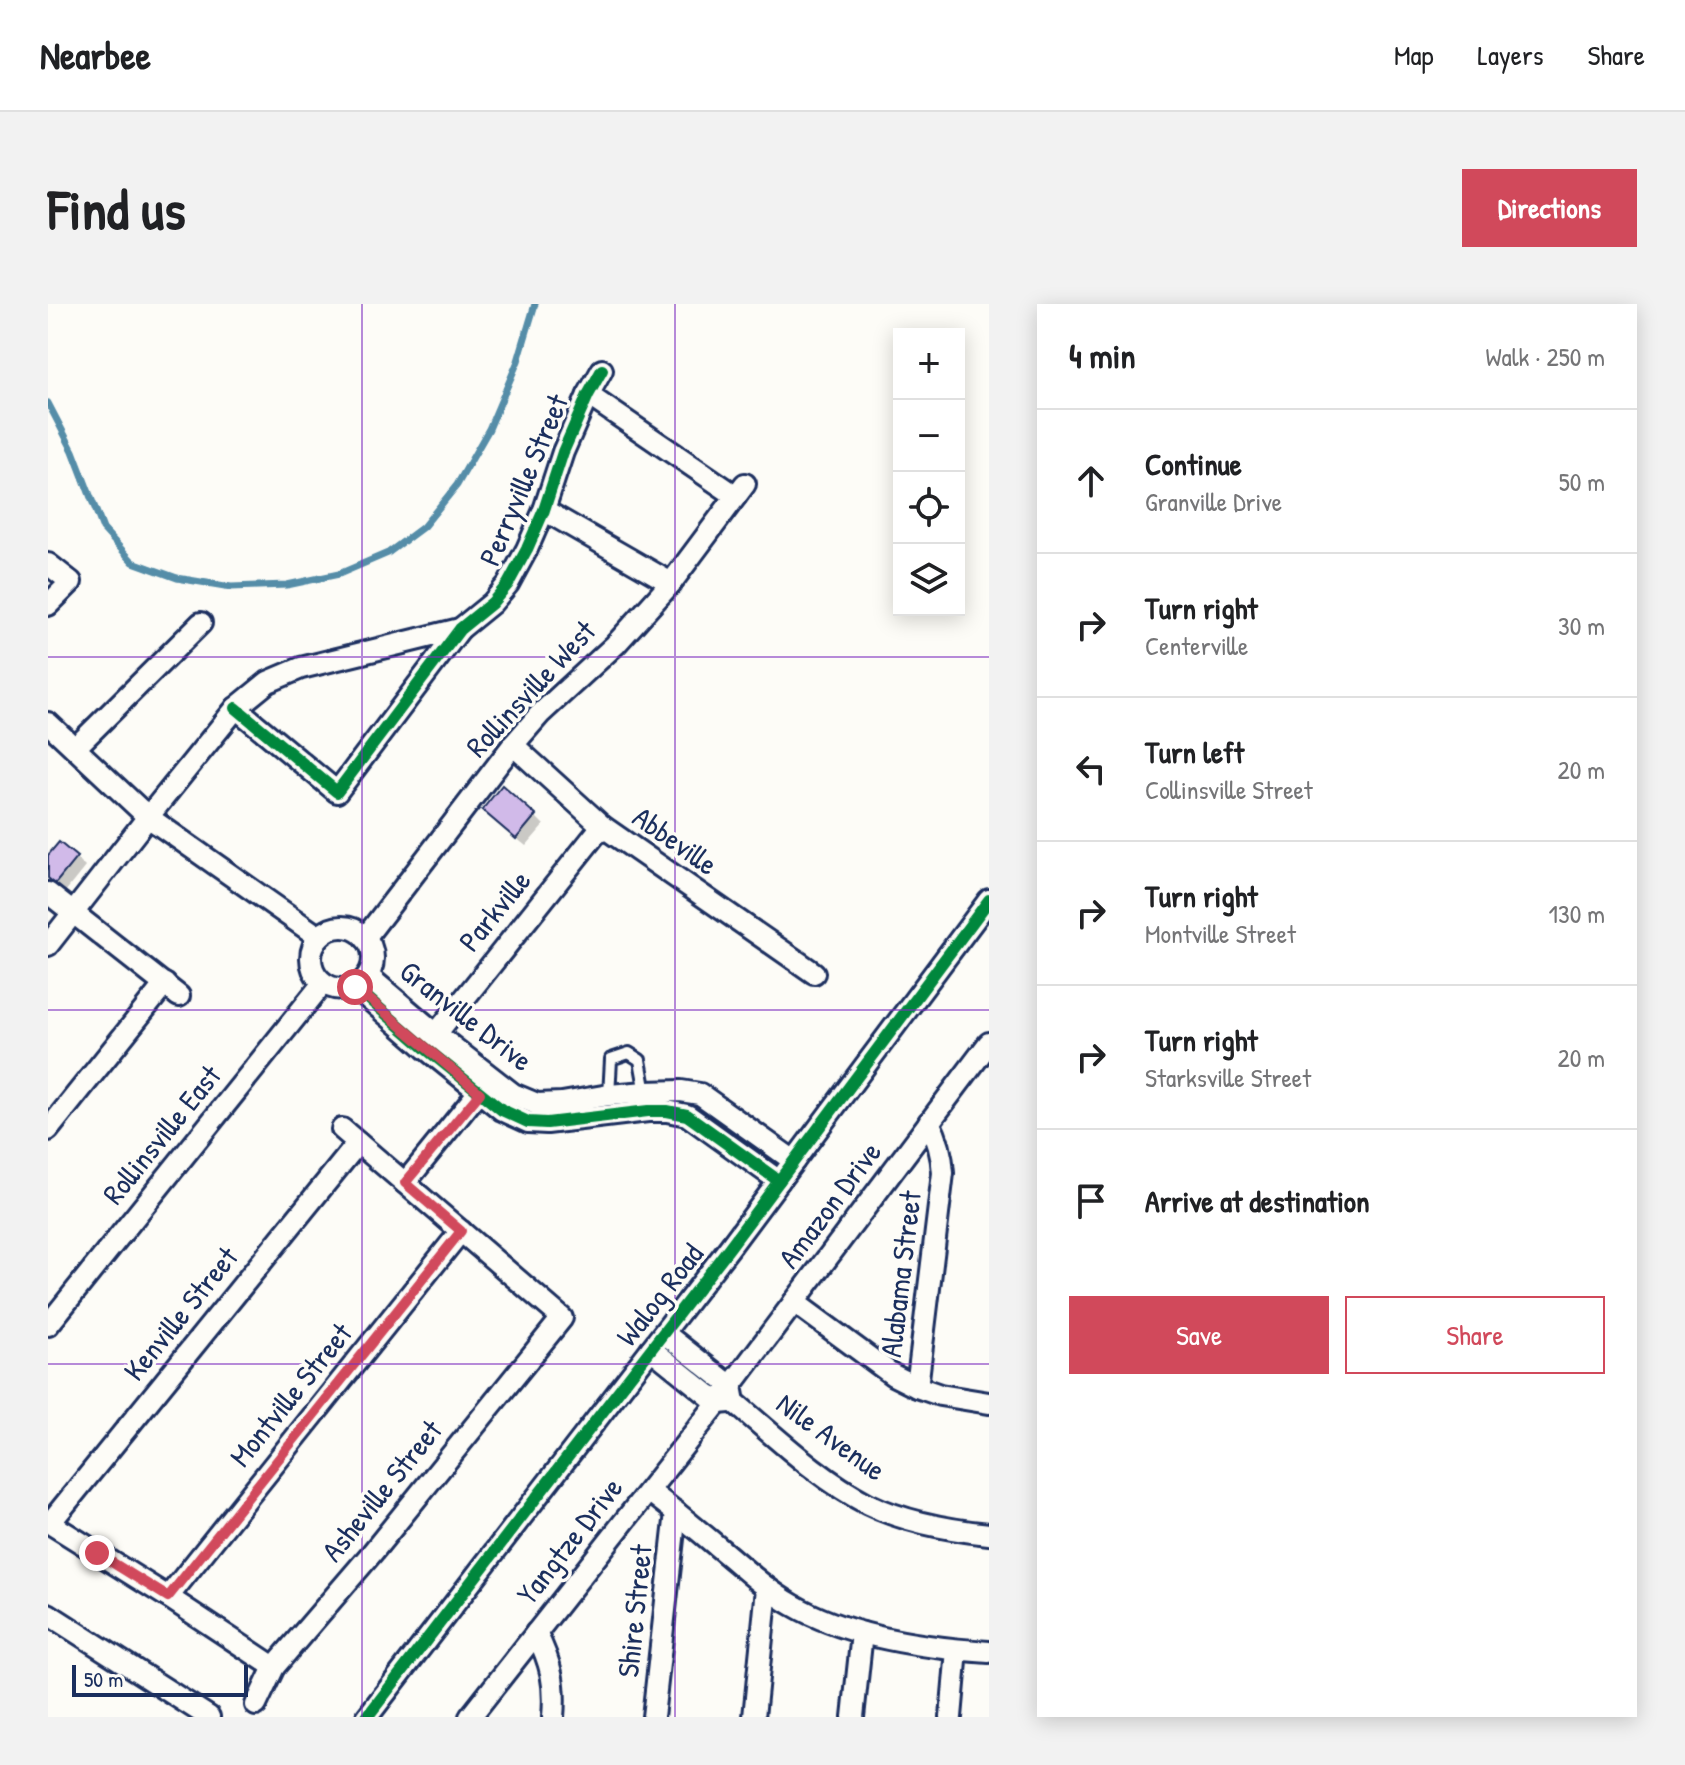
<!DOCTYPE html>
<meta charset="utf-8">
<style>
:root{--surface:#fff;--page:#f2f2f2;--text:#202124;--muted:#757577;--line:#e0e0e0;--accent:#d1495b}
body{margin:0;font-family:"Patrick Hand",sans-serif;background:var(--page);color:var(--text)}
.controls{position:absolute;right:24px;top:24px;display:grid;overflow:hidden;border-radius:0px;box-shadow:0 4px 20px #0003}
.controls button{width:72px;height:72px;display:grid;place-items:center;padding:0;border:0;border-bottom:2px solid var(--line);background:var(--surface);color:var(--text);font:40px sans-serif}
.scale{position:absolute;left:24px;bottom:20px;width:176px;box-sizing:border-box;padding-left:8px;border:4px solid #1b2f5e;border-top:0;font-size:22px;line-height:28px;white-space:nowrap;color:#1b2f5e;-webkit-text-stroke:6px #fdfcf7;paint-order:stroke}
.stop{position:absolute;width:24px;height:24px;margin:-18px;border:6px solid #d1495b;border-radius:50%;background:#fff}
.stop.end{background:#d1495b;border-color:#fff;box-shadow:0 2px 8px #0008}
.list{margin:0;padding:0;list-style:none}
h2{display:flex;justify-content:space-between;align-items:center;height:104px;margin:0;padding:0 32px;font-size:34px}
h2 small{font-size:26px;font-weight:400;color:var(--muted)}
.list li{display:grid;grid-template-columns:52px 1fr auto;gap:24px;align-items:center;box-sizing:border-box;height:144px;padding:0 32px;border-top:2px solid var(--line)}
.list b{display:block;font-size:30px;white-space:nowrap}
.list p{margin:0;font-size:26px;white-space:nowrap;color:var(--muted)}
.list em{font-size:26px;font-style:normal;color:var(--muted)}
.actions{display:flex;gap:16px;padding:24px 32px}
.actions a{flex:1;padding:18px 0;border:2px solid var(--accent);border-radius:0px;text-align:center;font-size:28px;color:var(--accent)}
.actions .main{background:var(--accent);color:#fff}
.icon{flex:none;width:44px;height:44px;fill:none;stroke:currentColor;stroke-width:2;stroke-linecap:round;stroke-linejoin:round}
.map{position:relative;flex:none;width:941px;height:1413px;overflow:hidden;border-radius:0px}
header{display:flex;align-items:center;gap:48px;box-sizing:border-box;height:112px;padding:0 40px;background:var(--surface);border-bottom:2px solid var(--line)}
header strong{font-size:38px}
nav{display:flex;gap:44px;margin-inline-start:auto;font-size:28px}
.intro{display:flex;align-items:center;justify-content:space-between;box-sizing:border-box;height:192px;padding:0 48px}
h1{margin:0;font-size:56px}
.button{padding:20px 36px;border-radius:0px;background:var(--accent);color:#fff;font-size:28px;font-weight:700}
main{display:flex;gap:48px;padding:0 48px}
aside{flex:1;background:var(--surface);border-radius:0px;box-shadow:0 4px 20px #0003}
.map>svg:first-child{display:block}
.shadow{fill:#0003}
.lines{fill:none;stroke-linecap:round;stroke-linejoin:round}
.stream{stroke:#558da8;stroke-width:7}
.building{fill:#d1bae9;stroke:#1b2f5e;stroke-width:2}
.service-casing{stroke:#1b2f5e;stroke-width:16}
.minor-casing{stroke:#1b2f5e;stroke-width:26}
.service{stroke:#fdfcf7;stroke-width:10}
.minor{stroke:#fdfcf7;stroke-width:20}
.cycleway-casing{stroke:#fdfcf7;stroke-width:17}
.cycleway{stroke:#00873e;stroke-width:12}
.route{stroke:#d1495b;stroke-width:10}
.grid{fill:none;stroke:#7b2cbf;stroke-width:2;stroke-opacity:0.55}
.labels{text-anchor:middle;stroke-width:7;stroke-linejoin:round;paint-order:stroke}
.street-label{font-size:30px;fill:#1b2f5e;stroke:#fdfcf7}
</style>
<header>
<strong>Nearbee</strong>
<nav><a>Map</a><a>Layers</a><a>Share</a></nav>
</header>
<div class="intro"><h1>Find us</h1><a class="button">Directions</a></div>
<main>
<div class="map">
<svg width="941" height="1413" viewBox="0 0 941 1413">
<rect width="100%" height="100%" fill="#fdfcf7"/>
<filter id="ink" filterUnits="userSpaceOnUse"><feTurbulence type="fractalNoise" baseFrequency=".0125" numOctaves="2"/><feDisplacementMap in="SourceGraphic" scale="16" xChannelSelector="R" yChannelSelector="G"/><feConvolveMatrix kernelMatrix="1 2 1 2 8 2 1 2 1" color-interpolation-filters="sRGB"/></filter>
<g filter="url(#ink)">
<g class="shadow">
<path d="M487 512 496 521 478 542 445 515Z"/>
<path d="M28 554 37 563 17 588 0 573V555Z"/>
</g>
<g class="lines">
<path class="stream" d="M0 99 25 147 55 225 85 258 129 274 183 283 239 281 291 270 340 249 375 223 409 181 441 125 470 57 487 0"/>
</g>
<g class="building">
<path d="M454 481 488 511 468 535 434 506Z"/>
<path d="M11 538 29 553 7 580 0 574V551Z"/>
</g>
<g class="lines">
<g class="service-casing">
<path id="service" d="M561 792 563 755 581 749 592 756 598 789"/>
</g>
<g class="minor-casing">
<g id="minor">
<path d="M540 91 688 192"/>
<path d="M496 206 623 279"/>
<path d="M0 260 23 278 0 301"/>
<path d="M188 404 289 488 412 325 444 299 460 280 479 245 496 206 515 148 540 91 554 66"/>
<path d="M0 419 100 513 271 633"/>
<path d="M465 441 554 522 766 669"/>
<path d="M27 444 153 319"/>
<path d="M0 589 131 692"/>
<circle cx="294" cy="654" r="31"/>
<path d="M317 634 465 441 492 410 567 341 623 279 697 180"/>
<path d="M0 641 100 513 188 404 220 378 253 364 412 325"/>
<path d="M320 672 388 730 465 790 489 800 514 799 561 791 598 788 633 787 652 790 746 857"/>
<path d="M307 683 377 744 454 806 480 818 499 819 600 807H619L639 811 731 877"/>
<path d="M388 730 554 522"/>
<path d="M0 826 117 680"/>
<path d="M357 879 438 779"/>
<path d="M746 998 845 1071 869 1083 892 1091 941 1099"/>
<path d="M0 1021 275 679"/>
<path d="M616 1029 683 1082 686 1098C729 1134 771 1175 820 1200 857 1218 901 1226 941 1230"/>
<path d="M603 1045 670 1099 682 1098"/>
<path d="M869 1083 895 869C894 850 890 835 881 818"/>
<path d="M601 1187C628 1208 655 1230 682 1253 702 1270 722 1288 745 1301 800 1333 878 1344 941 1348"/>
<path d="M0 1218 120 1293 226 1363"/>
<path d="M2 1219 310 839"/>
<path d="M120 1293 413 927"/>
<path d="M0 1310 161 1413"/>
<path d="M488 1329C503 1359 508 1380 505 1413"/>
<path d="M208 1401 226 1363 324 1249 514 1014 294 825"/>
<path d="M319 1413 681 944 941 596"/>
<path d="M422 1413 683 1082 941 739"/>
<path d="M605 1413 628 1208"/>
<path d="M706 1413 719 1284"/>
<path d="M805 1413 814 1329"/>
<path d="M903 1413 909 1346"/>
</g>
</g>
<use href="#service" class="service"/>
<use href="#minor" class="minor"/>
<g class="cycleway-casing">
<g id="cycleway">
<path d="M188 404 289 488 412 325 444 299 460 280 479 245 496 206 515 148 540 91 554 66"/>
<path d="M307 683 377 744 454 806 480 818 499 819 600 807H619L639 811 731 877"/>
<path d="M319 1413 681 944 941 596"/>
</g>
</g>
<use href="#cycleway" class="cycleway"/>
</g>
</g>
<g class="lines" filter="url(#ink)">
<path class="route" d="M49 1249 120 1293 413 927 357 879 432 789 307 683"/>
</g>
<path class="grid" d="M314 0V1413M627 0V1413M0 353H941M0 706H941M0 1060H941"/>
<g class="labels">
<g class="street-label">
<text transform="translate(476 176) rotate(-67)" y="10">Perryville Street</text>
<text transform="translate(483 385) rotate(-47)" y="10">Rollinsville West</text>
<text transform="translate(627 537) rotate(35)" y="10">Abbeville</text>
<text transform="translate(447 607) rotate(-51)" y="10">Parkville</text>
<text transform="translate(418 712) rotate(38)" y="10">Granville Drive</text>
<text transform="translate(114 831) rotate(-51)" y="10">Rollinsville East</text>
<text transform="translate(782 901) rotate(-53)" y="10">Amazon Drive</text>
<text transform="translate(853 970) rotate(-83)" y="10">Alabama Street</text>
<text transform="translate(612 991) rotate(-52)" y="10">Walog Road</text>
<text transform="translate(133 1010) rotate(-51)" y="10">Kenville Street</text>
<text transform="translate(243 1091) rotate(-51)" y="10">Montville Street</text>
<text transform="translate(783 1133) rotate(36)" y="10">Nile Avenue</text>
<text transform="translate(334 1187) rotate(-51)" y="10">Asheville Street</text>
<text transform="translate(522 1237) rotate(-52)" y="10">Yangtze Drive</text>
<text transform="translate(587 1307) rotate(-84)" y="10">Shire Street</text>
</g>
</g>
</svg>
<div class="controls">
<button>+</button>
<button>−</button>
<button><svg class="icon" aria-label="locate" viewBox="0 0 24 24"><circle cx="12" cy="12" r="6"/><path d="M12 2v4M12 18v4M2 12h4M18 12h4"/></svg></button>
<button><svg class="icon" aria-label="layers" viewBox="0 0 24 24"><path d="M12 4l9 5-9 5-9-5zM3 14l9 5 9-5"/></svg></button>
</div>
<div class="scale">50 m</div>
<div class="stop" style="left:307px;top:683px"></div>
<div class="stop end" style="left:49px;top:1249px"></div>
</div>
<aside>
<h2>4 min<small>Walk · 250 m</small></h2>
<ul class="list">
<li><svg class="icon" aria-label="ahead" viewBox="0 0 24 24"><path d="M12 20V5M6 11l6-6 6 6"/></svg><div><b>Continue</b><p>Granville Drive</p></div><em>50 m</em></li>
<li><svg class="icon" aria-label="right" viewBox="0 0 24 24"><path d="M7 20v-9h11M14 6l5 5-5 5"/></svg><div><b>Turn right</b><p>Centerville</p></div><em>30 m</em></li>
<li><svg class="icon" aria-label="left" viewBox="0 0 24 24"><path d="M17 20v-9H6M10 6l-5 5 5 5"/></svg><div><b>Turn left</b><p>Collinsville Street</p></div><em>20 m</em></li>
<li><svg class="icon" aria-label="right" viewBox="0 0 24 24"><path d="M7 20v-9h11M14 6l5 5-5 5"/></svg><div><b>Turn right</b><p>Montville Street</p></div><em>130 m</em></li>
<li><svg class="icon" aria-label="right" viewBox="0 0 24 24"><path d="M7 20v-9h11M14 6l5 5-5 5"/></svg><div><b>Turn right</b><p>Starksville Street</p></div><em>20 m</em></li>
<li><svg class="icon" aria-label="arrive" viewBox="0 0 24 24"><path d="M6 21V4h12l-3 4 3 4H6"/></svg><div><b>Arrive at destination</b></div></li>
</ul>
<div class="actions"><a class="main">Save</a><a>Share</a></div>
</aside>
</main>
